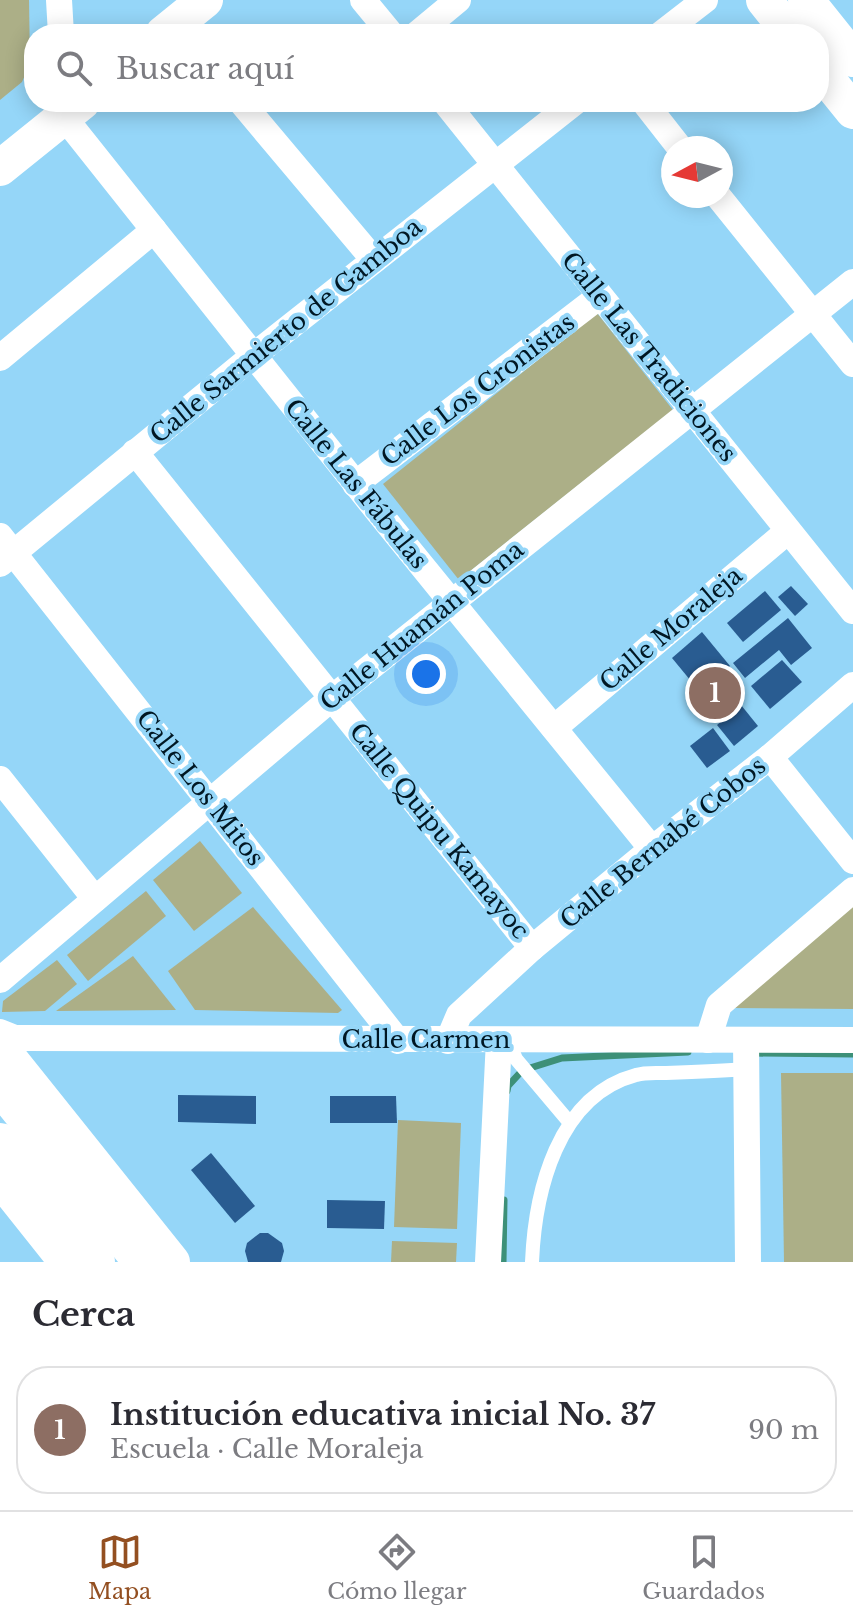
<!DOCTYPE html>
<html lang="es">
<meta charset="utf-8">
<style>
:root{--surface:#fff;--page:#f2f2f3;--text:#2b2b33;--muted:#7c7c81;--line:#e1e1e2;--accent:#934f21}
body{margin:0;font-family:"Libre Baskerville",serif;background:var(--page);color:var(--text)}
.compass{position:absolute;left:661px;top:136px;width:72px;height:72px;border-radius:50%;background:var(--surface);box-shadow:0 4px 20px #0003;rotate:263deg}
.you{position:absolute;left:426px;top:674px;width:28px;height:28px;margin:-20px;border:6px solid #fff;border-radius:50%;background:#1a73e8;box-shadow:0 0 0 12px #1a73e833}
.badge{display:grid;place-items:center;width:52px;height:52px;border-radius:50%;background:var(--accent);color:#fff;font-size:26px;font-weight:700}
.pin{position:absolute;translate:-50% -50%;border:4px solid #fff;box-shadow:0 2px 8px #0006}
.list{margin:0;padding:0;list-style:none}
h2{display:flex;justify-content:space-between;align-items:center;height:104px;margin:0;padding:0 32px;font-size:34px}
h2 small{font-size:26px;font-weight:400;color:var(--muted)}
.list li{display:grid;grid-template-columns:52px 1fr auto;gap:24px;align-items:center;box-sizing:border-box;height:128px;margin:0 16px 16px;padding:0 16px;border:2px solid var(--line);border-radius:32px}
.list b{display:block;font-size:30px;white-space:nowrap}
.list p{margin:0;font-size:26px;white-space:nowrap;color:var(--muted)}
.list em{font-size:26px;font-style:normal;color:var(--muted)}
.icon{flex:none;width:44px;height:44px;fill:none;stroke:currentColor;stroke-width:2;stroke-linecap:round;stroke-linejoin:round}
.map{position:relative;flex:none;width:853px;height:1262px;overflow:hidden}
.search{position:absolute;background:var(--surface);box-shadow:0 4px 20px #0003;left:24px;right:24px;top:24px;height:88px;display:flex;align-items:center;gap:20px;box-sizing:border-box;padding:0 28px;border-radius:32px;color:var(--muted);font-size:30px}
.sheet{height:248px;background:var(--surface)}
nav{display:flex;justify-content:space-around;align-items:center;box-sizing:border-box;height:112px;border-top:2px solid var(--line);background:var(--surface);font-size:22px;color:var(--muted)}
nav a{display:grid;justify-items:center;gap:4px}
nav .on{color:var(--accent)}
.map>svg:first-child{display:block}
.green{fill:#acaf87}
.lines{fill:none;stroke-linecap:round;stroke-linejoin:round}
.stream{stroke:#3d9078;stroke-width:7}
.building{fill:#295c91}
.lane{stroke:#fff;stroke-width:14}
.street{stroke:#fff;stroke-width:26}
.secondary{stroke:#fff;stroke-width:36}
.primary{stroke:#fff;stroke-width:42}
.labels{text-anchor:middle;stroke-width:8;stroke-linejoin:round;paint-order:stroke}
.street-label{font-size:24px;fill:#001723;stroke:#95d6f8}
</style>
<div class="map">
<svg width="853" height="1262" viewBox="0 0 853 1262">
<rect width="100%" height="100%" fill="#95d6f8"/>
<g class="green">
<path d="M0 0H29L30 64 22 82 0 100Z"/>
<path d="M597 313 673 410 459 580 383 484Z"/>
<path d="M200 841 242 893 194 931 153 880Z"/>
<path d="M146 891 166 916 88 981 67 955Z"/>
<path d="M853 901V1009L731 1008Z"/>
<path d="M253 907 342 1010 338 1013 195 1010 168 971Z"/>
<path d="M133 956 176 1010 56 1011Z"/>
<path d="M57 960 77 984 45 1011 2 1012 3 1001Z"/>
<path d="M781 1073H853V1262H784Z"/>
<path d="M398 1120 461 1123 457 1229 394 1227Z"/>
<path d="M392 1241 457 1243 456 1262H391Z"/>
</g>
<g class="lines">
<g class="stream">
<path d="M751 1053 853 1054"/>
<path d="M530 1068 562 1058 688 1052"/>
<path d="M507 1091 508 1086 519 1074"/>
<path d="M503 1262 504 1200"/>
</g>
</g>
<g class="building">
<path d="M791 586 808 604 795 616 778 597Z"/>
<path d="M765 591 781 610 743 642 727 623Z"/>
<path d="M788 618 812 648 791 665 779 650 745 678 733 663Z"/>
<path d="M702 632 730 666 700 692 672 658Z"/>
<path d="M782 660 802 682 770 709 751 686Z"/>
<path d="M741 705 758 726 734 746 717 725Z"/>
<path d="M713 728 730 751 707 768 690 746Z"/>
<path d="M178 1095 256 1096V1124L178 1122Z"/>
<path d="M330 1096H396L397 1123H330Z"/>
<path d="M211 1153 255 1206 235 1223 191 1170Z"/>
<path d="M327 1200 385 1201 384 1229 327 1228Z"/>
<path d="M260 1233H268L282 1243 284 1251 281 1262H248L245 1251 247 1243Z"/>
</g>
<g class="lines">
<g class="lane">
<path d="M508 1040 516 1059 570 1123"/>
<path d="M532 1262C535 1192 557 1096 636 1075 645 1072 657 1073 666 1073 693 1072 720 1071 747 1069"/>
</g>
<g class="street">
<path d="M59 0 61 34"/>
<path d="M363 0 391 34"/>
<path d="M417 34 458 0"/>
<path d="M661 34 705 0"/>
<path d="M64 102V117L379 513 652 849"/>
<path d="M241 102 374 260"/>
<path d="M445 102 853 611"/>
<path d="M644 102 680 148"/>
<path d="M718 196 853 364"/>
<path d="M0 358 154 230"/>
<path d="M135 452 532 948"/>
<path d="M355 484 600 296"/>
<path d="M0 536 398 1041"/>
<path d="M0 564 253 356 575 102"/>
<path d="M554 728 788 531"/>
<path d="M770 757 853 861"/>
<path d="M0 779 95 899"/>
<path d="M0 980 332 698 853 282"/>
<path d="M0 1032 15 1038H25L853 1040"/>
<path d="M708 1040 719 1005 853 890"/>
<path d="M746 1040 748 1262"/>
<path d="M448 1041 459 1015 532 948 652 849 770 757 853 685"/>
<path d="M488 1262 499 1040"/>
</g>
<g class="secondary">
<path d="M764 0 791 34"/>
<path d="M806 0 853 59"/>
<path d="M163 34 205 0"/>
<path d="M819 69 853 111"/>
<path d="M0 168 82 102"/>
<path d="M0 1047 172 1262"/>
<path d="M0 1178 67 1262"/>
</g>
<g class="primary">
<path d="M0 1082 145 1262"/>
<path d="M0 1144 94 1262"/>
</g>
</g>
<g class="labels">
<g class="street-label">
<text transform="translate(286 331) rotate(-39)" y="8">Calle Sarmierto de Gamboa</text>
<text transform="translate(649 357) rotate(51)" y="8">Calle Las Tradiciones</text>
<text transform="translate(478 390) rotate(-37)" y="8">Calle Los Cronistas</text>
<text transform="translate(356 484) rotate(51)" y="8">Calle Las Fábulas</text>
<text transform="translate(422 626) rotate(-39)" y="8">Calle Huamán Poma</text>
<text transform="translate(671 629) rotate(-40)" y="8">Calle Moraleja</text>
<text transform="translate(200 788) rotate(52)" y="8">Calle Los Mitos</text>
<text transform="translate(439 831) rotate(51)" y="8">Calle Quipu Kamayoc</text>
<text transform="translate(663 843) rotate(-39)" y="8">Calle Bernabé Cobos</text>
<text x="426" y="1048">Calle Carmen</text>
</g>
</g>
</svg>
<svg class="compass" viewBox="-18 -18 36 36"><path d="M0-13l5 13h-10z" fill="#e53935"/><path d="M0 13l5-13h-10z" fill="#7c7c81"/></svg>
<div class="you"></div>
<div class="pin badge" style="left:715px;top:693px;background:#8d6e63">1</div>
<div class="search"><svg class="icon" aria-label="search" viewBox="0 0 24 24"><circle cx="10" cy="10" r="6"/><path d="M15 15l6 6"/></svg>Buscar aquí</div>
</div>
<section class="sheet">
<h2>Cerca<small></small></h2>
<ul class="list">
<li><span class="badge" style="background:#8d6e63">1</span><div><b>Institución educativa inicial No. 37</b><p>Escuela · Calle Moraleja</p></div><em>90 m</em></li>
</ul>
</section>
<nav>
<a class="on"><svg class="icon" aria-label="map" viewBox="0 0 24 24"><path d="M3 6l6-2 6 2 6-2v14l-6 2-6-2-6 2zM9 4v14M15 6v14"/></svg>Mapa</a>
<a><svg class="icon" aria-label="directions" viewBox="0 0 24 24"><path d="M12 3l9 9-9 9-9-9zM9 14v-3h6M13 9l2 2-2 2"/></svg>Cómo llegar</a>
<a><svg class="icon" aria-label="saved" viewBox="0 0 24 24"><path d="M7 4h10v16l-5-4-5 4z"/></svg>Guardados</a>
</nav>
